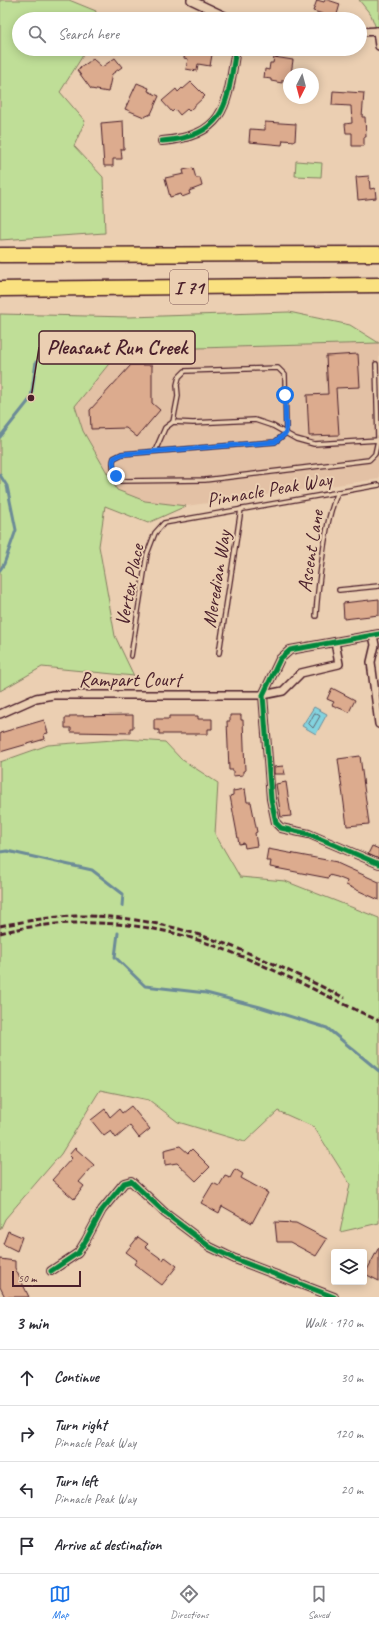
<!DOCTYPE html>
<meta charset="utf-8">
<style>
:root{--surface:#fff;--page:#f2f2f3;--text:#2b2b33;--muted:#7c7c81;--line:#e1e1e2;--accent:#1a73e8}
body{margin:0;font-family:Caveat,sans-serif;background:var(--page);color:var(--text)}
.controls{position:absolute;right:12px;bottom:12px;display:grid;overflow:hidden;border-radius:4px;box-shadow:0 2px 10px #0003}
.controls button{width:36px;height:36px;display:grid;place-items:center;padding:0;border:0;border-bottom:1px solid var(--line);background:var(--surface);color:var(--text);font:20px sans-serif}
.compass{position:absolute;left:283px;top:68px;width:36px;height:36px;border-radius:50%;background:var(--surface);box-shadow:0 2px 10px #0003;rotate:186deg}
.scale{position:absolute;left:12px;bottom:10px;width:69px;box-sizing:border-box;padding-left:4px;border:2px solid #4a1f2b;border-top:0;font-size:11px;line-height:14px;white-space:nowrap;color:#4a1f2b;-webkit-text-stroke:3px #ebcfb2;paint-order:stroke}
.stop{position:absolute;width:12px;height:12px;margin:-9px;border:3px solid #1a73e8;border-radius:50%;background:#fff}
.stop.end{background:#1a73e8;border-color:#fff;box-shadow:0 1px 4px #0008}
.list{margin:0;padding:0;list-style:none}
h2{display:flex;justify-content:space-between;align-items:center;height:52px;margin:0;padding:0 16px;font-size:17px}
h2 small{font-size:13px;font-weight:400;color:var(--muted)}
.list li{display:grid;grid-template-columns:26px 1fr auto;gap:12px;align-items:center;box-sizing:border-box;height:56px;padding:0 16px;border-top:1px solid var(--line)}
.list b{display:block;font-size:15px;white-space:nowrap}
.list p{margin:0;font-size:13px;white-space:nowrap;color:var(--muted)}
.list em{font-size:13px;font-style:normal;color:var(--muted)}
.icon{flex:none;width:22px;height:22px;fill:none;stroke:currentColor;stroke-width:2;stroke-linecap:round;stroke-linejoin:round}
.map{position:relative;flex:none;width:379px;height:1297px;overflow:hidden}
.search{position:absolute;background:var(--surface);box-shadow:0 2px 10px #0003;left:12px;right:12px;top:12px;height:44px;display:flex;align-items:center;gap:10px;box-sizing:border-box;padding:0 14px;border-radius:22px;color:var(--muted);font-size:15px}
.sheet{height:276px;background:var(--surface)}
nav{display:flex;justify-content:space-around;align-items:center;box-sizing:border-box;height:56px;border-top:1px solid var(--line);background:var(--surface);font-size:11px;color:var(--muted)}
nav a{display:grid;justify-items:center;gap:2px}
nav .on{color:var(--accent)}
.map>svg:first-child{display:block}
.built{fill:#e3c1a5}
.green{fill:#bfde97;stroke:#847e61}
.water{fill:#83d3df;stroke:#6c8b97}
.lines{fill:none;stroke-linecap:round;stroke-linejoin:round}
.shore{stroke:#616773;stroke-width:1}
.stream{stroke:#6c8b97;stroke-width:3}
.building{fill:#dcab8e;stroke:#4a1f2b}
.lane-casing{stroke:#4a1f2b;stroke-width:6}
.street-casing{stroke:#4a1f2b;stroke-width:10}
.highway-casing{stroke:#4a1f2b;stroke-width:17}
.lane{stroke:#ebcfb2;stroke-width:3.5}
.street{stroke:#ebcfb2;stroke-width:7}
.highway{stroke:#fae180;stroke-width:14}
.rail{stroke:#4a1f2b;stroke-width:3;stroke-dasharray:6 3;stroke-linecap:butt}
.cycleway-casing{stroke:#ebcfb2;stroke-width:8}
.cycleway{stroke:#00873e;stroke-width:5}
.route{stroke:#1a73e8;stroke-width:5}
.labels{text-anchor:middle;stroke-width:4;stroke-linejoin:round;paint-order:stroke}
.shield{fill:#ebcfb2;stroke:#7a5454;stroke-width:1}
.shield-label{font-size:19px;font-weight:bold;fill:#4a1f2b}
.street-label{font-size:20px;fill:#4a1f2b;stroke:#ebcfb2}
.leader{fill:none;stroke:#4a1f2b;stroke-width:1.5}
.callout-dot{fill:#4a1f2b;stroke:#ebcfb2;stroke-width:1.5}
.callout{fill:#ebcfb2;stroke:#4a1f2b;stroke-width:1.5}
.callout-label{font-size:21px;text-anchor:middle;font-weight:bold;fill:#4a1f2b}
</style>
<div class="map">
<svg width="379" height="1297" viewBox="0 0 379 1297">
<rect width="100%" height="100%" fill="#ebcfb2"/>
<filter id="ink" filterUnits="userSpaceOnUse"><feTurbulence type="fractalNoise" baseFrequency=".025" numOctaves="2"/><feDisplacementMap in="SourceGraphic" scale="8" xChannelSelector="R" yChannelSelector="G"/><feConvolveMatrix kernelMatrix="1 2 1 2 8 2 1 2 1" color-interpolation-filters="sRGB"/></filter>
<g filter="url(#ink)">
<path class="built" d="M379 343V479L186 506 145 501 117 490 83 431 74 406 112 360 162 349Z"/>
<g class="green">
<path d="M0 0H69L96 11 94 19H19V49H85L82 57 60 92 85 121 74 146 103 177 105 233 0 240Z"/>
<path d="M359 0H379V31H377L371 15Z"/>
<path d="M296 161 322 163 321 177 295 176Z"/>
<path d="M289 312 350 325 379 343 162 349 112 360 75 406 83 431 117 490 145 501 186 506 148 523 105 506 99 546 115 636 134 676 42 667 0 691V314L130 317Z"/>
<path d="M126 739 165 742 181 759 218 783 215 834 240 877 285 881 379 918V1223L340 1232 350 1184 314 1127 278 1111 245 1142 178 1122 149 1100 100 1090 61 1154 5 1219 0 1230V762L48 745Z"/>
</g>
<path class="water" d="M314 707 327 714 316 734 302 726Z"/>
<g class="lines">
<path class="shore" d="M315 713 320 716 313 728 309 724Z"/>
<g class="stream">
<path d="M0 437 31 398 36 362"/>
<path d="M0 475 7 486 16 530 4 564 0 570"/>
<path d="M0 852 7 851 92 870 123 894 122 906"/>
<path d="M118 933 115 957 145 986 206 993 260 1007 327 1028 379 1071"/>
</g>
</g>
<g class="building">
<path d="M317 0 324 2 325 0H328L340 4 336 18 313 11Z"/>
<path d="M190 49H213L210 66 198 64 197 71 186 69 188 59 184 58 185 51 190 52Z"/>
<path d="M274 57 293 60 291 74H289V81L282 80V83L271 81V79L264 78 265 69 269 70 270 63H273Z"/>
<path d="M115 58 122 67 112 74 108 92 91 89 77 70 93 59 102 67Z"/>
<path d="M191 82 205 96 189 111 187 109 180 115 175 109 172 112 162 101 176 89 178 92 182 88 183 89Z"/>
<path d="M137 83 149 88 148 91 159 96 151 114 144 117 125 109Z"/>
<path d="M333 91 364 93 362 117H365L366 137H364V146H352V133H346L345 124 352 123 351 106 332 105Z"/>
<path d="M123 121 124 149H121L122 159H113V166H104L101 123Z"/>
<path d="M265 122 296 124 295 141 283 140 282 145 249 142 250 129 265 130Z"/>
<path d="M193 168 196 178H200L202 186 189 191 190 194 182 197 181 194 170 197 165 178 184 174 183 170Z"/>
<path d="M369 176 370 189 375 188 376 198 358 200 356 177Z"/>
<path d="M358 354 360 387 336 388 339 435 309 436 307 395 328 394 326 356Z"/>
<path d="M131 365H152V403L160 410 137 437 126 428 91 429 90 410Z"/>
<path d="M379 599V615L344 619 343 603Z"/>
<path d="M332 688 355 700 349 712 332 705 334 702 327 699Z"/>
<path d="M133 715V728H130V733L71 732V728H65V718H70V716Z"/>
<path d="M230 715H241V720H243L245 771H243V775L233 776V770H229L227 721H230Z"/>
<path d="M169 716H198V719H212V729H208V734H159V730H154V719H169Z"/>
<path d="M44 720 48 733 44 734 45 739 0 752V733Z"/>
<path d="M360 756 369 824 347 826 338 759Z"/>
<path d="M283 766 285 774H274V767Z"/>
<path d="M286 782 291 816 281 817 276 784Z"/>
<path d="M245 789 247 802H251L257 832 255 833 257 846 245 848 244 843 239 844 230 796 233 795V791Z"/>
<path d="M372 846 379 849V859L368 854Z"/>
<path d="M268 849 337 862V863L379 882V900L346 885 347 881 337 877 329 875 328 878 270 867 271 861H266Z"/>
<path d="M131 1106 150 1129 139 1138 130 1126 116 1138 111 1131 104 1136 91 1120 105 1109 110 1117 119 1109 122 1113Z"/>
<path d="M180 1146 188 1153 192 1149 210 1167 196 1181 177 1163 165 1165 164 1150Z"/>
<path d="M75 1148 94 1165 79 1182 84 1186 74 1199 52 1180 72 1158 69 1155Z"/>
<path d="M235 1169 243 1174 241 1178 268 1193 252 1223 222 1206 219 1213 201 1203 213 1183 219 1186 225 1176 230 1178Z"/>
<path d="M275 1222 296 1223 327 1239 316 1256 290 1242H277Z"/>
<path d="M8 1231 22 1237 17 1251 3 1244Z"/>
<path d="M138 1237 148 1244 145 1247 163 1260 165 1257 177 1266 162 1285 134 1264 137 1260 126 1252Z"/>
<path d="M379 1247V1281L365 1274Z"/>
<path d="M0 1259 15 1261V1268L29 1297H5L0 1287Z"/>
</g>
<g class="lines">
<g class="lane-casing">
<g id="lane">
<path d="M173 422 178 396 177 385 179 377 185 371 278 368 285 375 286 433 275 442 122 454 114 458C111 466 115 475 120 481L205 480 369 460 375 454 378 440 376 364"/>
<path d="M155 451 165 428 173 422 193 423 255 420 273 426 296 439 314 444 379 440"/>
<path d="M339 590 379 586"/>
<path d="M316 616C317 592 321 569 324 546 327 527 330 509 338 492"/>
<path d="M219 653 241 509"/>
<path d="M131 656 147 554 155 533 164 523 379 485"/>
</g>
</g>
<g class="street-casing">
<g id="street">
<path d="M191 0 231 19"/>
<path d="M377 31 379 46"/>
<path d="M360 32 379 31"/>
<path d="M162 141C227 136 227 103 236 49"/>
<path d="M379 634 290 650 280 659 263 695 271 799 276 823 281 828 309 834 379 864"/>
<path d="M373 635 375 645 371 662 379 724"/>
<path d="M0 714 36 698 53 695H263L283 691 301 673 339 664 335 642"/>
<path d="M51 1271 78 1253 86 1240 102 1210 124 1183 131 1181 165 1213 210 1247 235 1259 334 1297"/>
</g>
</g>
<g class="highway-casing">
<g id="highway">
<path d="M0 255 379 254"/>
<path d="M0 289 379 285"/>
</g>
</g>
<use href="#lane" class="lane"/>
<use href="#street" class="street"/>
<use href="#highway" class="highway"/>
<g class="rail">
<path d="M0 926C25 921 50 917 75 916 176 914 257 955 345 998"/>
<path d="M0 933C65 917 138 920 201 941 263 962 320 993 379 1021"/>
</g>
<g class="cycleway-casing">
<g id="cycleway">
<path d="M162 141C227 136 227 103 236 49"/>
<path d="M379 634 290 650 280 659 263 695 271 799 276 823 281 828 309 834 379 864"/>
<path d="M51 1271 78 1253 86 1240 102 1210 124 1183 131 1181 165 1213 210 1247 235 1259 334 1297"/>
</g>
</g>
<use href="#cycleway" class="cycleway"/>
</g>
</g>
<g class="lines" filter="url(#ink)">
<path class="route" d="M116 476 113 462 114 458 122 454 275 442 286 433 285 395"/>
</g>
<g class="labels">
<rect class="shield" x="170" y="270" width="38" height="34" rx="3"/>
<g class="shield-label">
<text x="189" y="294">I 71</text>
</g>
<g class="street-label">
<text transform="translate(269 489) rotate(-10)" y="7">Pinnacle Peak Way</text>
<text transform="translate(310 551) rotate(-81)" y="7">Ascent Lane</text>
<text transform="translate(216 579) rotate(-81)" y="7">Meredian Way</text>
<text transform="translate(129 585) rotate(-79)" y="7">Vertex Place</text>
<text x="130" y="686">Rampart Court</text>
</g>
</g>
<path class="leader" d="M31 398L39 347"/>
<circle class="callout-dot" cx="31" cy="398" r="4"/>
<rect class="callout" x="39" y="331" width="156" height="33" rx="4"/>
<g class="callout-label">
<text x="117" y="354">Pleasant Run Creek</text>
</g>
</svg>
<div class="controls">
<button><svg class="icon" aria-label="layers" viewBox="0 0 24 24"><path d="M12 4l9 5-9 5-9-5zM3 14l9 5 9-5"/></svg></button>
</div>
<svg class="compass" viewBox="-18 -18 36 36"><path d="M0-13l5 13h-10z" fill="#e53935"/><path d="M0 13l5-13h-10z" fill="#7c7c81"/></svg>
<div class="scale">50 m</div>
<div class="stop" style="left:285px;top:395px"></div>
<div class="stop end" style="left:116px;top:476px"></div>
<div class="search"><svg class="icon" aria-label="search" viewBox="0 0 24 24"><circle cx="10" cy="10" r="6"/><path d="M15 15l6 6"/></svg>Search here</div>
</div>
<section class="sheet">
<h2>3 min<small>Walk · 170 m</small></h2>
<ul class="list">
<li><svg class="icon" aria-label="ahead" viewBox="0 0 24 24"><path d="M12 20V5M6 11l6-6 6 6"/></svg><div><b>Continue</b></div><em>30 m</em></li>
<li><svg class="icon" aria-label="right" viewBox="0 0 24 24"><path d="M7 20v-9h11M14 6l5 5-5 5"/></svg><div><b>Turn right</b><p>Pinnacle Peak Way</p></div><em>120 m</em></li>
<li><svg class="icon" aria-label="left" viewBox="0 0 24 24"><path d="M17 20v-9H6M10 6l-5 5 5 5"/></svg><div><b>Turn left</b><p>Pinnacle Peak Way</p></div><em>20 m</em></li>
<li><svg class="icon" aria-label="arrive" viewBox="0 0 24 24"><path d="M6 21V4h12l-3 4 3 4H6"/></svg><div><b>Arrive at destination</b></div></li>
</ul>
</section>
<nav>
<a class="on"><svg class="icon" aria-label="map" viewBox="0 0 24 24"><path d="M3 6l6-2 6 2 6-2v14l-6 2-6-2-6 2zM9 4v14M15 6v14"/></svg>Map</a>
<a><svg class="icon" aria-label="directions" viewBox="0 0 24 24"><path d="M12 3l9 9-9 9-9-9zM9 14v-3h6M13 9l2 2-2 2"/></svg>Directions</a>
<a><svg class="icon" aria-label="saved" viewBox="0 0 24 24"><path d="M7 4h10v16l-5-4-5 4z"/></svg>Saved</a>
</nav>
